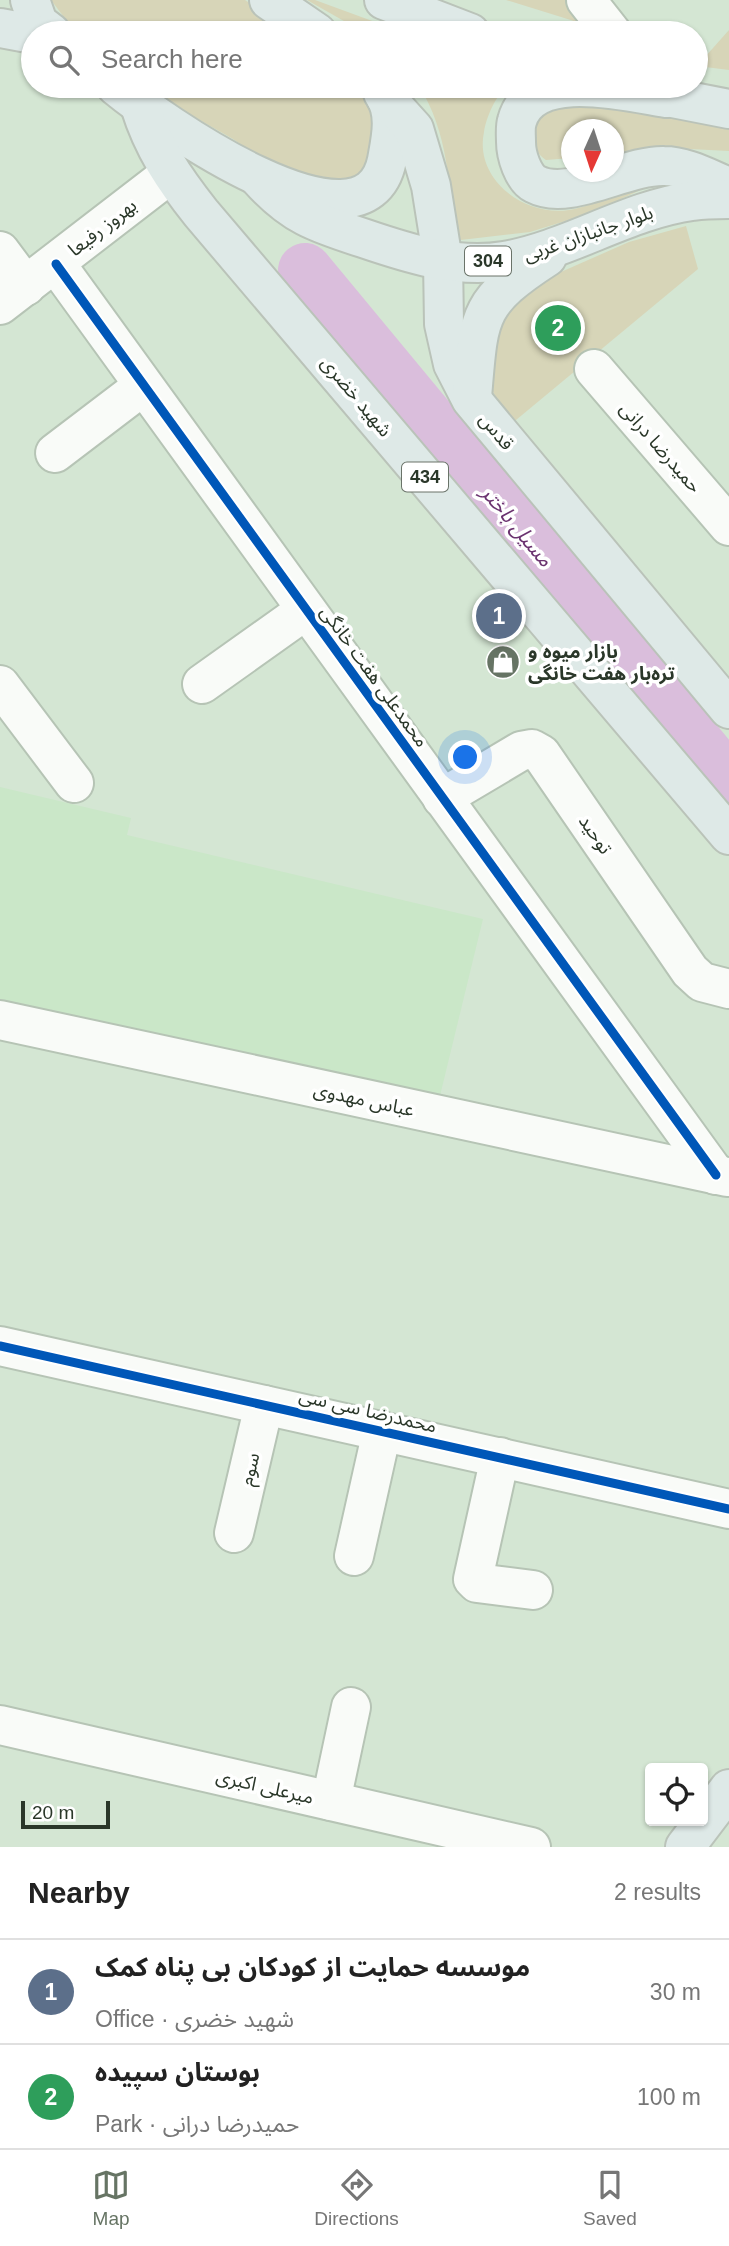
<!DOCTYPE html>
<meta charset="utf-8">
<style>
:root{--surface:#fff;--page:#f2f2f2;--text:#222;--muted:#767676;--line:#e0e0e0;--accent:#667464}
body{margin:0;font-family:Helvetica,"Noto Sans Arabic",sans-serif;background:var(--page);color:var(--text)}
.controls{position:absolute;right:21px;bottom:21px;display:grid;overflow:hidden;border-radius:7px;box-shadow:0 2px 5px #0004}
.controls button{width:63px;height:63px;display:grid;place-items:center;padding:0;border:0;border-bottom:2px solid var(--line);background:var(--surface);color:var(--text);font:35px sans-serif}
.compass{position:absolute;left:561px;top:119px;width:63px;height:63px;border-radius:50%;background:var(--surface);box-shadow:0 2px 5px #0004;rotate:183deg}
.scale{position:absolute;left:21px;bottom:18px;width:89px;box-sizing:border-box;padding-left:7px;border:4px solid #2a3729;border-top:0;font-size:19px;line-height:24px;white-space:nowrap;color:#2a3729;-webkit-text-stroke:5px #fff;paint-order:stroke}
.you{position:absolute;left:466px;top:758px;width:24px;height:24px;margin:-18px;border:5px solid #fff;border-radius:50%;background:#1a73e8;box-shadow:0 0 0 10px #1a73e833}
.badge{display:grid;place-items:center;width:46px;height:46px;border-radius:50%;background:var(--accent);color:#fff;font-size:23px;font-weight:700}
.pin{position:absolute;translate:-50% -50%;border:4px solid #fff;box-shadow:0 2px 7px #0006}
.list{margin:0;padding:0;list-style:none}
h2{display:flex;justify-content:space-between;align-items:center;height:91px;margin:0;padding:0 28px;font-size:30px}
h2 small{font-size:23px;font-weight:400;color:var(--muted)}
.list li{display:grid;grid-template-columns:46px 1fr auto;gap:21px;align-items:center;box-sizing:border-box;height:105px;padding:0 28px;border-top:2px solid var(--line)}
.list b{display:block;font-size:26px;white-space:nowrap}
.list p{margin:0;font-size:23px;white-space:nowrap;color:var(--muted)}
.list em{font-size:23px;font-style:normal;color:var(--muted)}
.icon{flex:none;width:38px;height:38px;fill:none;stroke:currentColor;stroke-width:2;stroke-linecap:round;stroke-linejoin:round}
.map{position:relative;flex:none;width:729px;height:1847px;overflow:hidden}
.search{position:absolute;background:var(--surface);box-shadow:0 2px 5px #0004;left:21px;right:21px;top:21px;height:77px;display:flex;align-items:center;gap:18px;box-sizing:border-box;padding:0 24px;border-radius:38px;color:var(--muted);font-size:26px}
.sheet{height:301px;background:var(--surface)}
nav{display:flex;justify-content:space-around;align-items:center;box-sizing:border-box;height:98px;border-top:2px solid var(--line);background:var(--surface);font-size:19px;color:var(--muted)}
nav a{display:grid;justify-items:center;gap:4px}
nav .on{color:var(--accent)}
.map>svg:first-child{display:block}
.built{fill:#cae7c8}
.green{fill:#d7d5b8}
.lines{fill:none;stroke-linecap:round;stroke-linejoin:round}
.river{stroke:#dabedc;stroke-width:54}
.minor-casing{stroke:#b6c4b5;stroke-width:42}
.major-casing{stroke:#bac3b9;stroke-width:42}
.minor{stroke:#f9fbf8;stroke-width:38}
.major{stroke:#dee9e7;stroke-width:38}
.cycleway-casing{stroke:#fff;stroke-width:13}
.cycleway{stroke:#0057b8;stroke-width:9}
.labels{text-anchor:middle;stroke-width:7;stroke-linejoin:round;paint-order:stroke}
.shield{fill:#fff;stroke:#6a7369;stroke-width:2}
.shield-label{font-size:18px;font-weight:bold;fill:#2a3729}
.street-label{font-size:19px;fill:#2a3729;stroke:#fff}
.poi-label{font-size:19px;font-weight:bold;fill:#2a3729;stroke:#fff;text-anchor:start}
.water-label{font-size:21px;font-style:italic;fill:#6b3370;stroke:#fff}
</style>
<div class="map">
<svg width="729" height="1847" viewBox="0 0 729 1847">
<rect width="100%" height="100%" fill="#d4e6d3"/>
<path class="built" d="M0 787 131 818 127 835 483 919 438 1104 0 1003Z"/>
<g class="green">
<path d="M51 0H245L294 33H76Z"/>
<path d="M307 0H315L405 33H365Z"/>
<path d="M506 0H566L590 26Z"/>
<path d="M729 30V70L697 66Z"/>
<path d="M140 86H360L373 113 378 142 360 178 326 185 257 156 233 139Z"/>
<path d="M419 86H508C496 94 486 118 484 132 474 179 524 217 569 210 599 205 626 186 655 180 665 178 677 179 687 178L645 188 588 214 530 232 452 241C451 188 448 132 419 86Z"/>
<path d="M603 105 729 129V151L650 147 614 155V130H572L571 158 546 160C529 148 533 134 536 116L553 106Z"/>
<path d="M686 226 698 269 510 425 488 382 483 355 520 290 629 242Z"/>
</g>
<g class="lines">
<path class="river" d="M305 270 729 782"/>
<g class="minor-casing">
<g id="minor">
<path d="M586 0 612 33"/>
<path d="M0 251 26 286"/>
<path d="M56 264 716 1175"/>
<path d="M0 305 170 174"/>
<path d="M594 369 729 526"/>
<path d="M55 453 143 386"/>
<path d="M202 684 306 610"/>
<path d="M0 685 74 783"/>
<path d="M442 798 521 751 532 749 541 754 690 971 702 982 729 989"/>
<path d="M0 1020 727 1177"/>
<path d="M0 1346 729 1509"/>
<path d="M500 1457 473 1579 477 1583 533 1590"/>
<path d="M234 1533 264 1405"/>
<path d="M354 1556 382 1431"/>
<path d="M0 1725 531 1847"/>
<path d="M331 1801 351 1707"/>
</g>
</g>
<g class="major-casing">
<g id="major">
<path d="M30 0 38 23 51 33"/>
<path d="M269 0 317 33"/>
<path d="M384 0 470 33"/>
<path d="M0 28 33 34"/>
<path d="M116 86C155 118 365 269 387 160 391 138 397 112 383 93"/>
<path d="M642 92 729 109"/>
<path d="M386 98 414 129 431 186 443 261 444 324 453 364 471 399 729 709"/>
<path d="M666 98C628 92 531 67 517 121 515 127 516 136 516 142 516 155 523 178 535 184 569 202 625 165 664 166 686 166 709 179 729 187"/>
<path d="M140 106C153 148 174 179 201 213L729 835"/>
<path d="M259 178C292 215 316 223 363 238 407 253 456 269 504 261 569 250 627 210 692 201 704 199 717 199 729 199"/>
<path d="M472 397C479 316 476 303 547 257"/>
<path d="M685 1847 729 1789"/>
</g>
</g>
<use href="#minor" class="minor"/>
<use href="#major" class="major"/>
<g class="cycleway-casing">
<g id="cycleway">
<path d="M56 264 716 1175"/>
<path d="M0 1346 729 1509"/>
</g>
</g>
<use href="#cycleway" class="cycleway"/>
</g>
<defs>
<g id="shop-disc" transform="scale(1.75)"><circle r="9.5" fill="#667464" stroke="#fff"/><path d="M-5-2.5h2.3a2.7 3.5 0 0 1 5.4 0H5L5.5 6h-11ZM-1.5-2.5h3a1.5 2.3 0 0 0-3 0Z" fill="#fff"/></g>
</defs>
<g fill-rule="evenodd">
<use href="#shop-disc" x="503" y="662"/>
</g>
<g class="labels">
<g class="shield">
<rect x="465" y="246.5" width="46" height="29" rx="5"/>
<rect x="402" y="462.5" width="46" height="29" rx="5"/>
</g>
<g class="shield-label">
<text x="488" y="267">304</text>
<text x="425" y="483">434</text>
</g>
<g class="street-label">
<text transform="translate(102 227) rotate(-38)" y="7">بهروز رفیعا</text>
<text transform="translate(588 233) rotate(-19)" y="7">بلوار جانبازان غربی</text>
<text transform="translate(357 396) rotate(50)" y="7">شهید خضری</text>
<text transform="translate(497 431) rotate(50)" y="7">قدس</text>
<text transform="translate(661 447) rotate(49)" y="7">حمیدرضا درانی</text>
<text transform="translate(375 676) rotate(54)" y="7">محمدعلی هفت خانگی</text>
<text transform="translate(596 834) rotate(55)" y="7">توحید</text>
<text transform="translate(364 1099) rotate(12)" y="7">عباس مهدوی</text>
<text transform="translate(368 1410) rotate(13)" y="7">محمدرضا سی سی</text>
<text transform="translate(249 1469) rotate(-77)" y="7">سوم</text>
<text transform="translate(265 1786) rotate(13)" y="7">میرعلی اکبری</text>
</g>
<g class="poi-label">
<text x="528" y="658">بازار میوه و<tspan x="528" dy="22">تره‌بار هفت خانگی</tspan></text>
</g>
<g class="water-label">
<text transform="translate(517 526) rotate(50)" y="7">مسیل باختر</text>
</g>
</g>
</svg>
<div class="controls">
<button><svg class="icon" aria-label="locate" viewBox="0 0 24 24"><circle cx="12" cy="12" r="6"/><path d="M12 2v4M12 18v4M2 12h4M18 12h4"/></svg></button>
</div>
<svg class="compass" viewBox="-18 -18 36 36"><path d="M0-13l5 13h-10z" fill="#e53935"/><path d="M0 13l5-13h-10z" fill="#767676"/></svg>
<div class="scale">20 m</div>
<div class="you"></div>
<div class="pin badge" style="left:499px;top:616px;background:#5c6f8a">1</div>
<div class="pin badge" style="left:558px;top:328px;background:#2e9e5b">2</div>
<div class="search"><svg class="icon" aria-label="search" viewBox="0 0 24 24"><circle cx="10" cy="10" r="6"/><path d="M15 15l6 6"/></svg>Search here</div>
</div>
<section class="sheet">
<h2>Nearby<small>2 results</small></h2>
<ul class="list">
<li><span class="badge" style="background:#5c6f8a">1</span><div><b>موسسه حمایت از کودکان بی پناه کمک</b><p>Office · شهید خضری</p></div><em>30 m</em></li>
<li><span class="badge" style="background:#2e9e5b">2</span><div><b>بوستان سپیده</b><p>Park · حمیدرضا درانی</p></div><em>100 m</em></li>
</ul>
</section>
<nav>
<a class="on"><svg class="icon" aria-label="map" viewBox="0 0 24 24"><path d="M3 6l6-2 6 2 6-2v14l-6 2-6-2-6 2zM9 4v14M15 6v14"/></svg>Map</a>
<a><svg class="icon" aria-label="directions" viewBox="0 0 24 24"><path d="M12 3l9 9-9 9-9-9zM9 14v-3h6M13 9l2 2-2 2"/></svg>Directions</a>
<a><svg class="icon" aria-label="saved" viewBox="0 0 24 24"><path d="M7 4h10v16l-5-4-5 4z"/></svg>Saved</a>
</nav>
